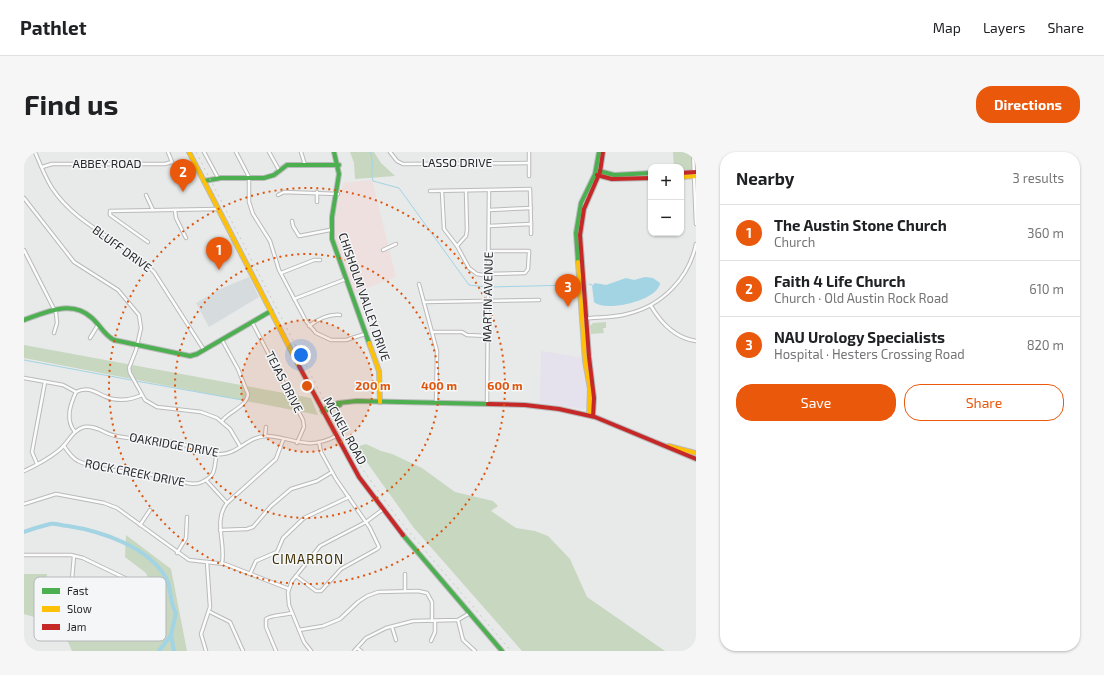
<!DOCTYPE html>
<meta charset="utf-8">
<style>
:root{--surface:#fff;--page:#f6f6f6;--text:#202124;--muted:#757577;--line:#e0e0e0;--accent:#ea580c}
body{margin:0;font-family:"Exo 2",sans-serif;background:var(--page);color:var(--text)}
.controls{position:absolute;right:12px;top:12px;display:grid;overflow:hidden;border-radius:8px;box-shadow:0 1px 3px #0004}
.controls button{width:36px;height:36px;display:grid;place-items:center;padding:0;border:0;border-bottom:1px solid var(--line);background:var(--surface);color:var(--text);font:20px sans-serif}
.you{position:absolute;left:277px;top:203px;width:14px;height:14px;margin:-10px;border:3px solid #fff;border-radius:50%;background:#1a73e8;box-shadow:0 0 0 6px #1a73e833}
.badge{display:grid;place-items:center;width:26px;height:26px;border-radius:50%;background:var(--accent);color:#fff;font-size:13px;font-weight:700}
.pin{position:absolute;translate:-50% -33px;filter:drop-shadow(0 1px 2px #0008)}
.pin::after{content:'';position:absolute;top:21px;width:14px;height:12px;background:inherit;clip-path:polygon(0 0,100% 0,50% 100%)}
.list{margin:0;padding:0;list-style:none}
h2{display:flex;justify-content:space-between;align-items:center;height:52px;margin:0;padding:0 16px;font-size:17px}
h2 small{font-size:13px;font-weight:400;color:var(--muted)}
.list li{display:grid;grid-template-columns:26px 1fr auto;gap:12px;align-items:center;box-sizing:border-box;height:56px;padding:0 16px;border-top:1px solid var(--line)}
.list b{display:block;font-size:15px;white-space:nowrap}
.list p{margin:0;font-size:13px;white-space:nowrap;color:var(--muted)}
.list em{font-size:13px;font-style:normal;color:var(--muted)}
.actions{display:flex;gap:8px;padding:12px 16px}
.actions a{flex:1;padding:9px 0;border:1px solid var(--accent);border-radius:16px;text-align:center;font-size:14px;color:var(--accent)}
.actions .main{background:var(--accent);color:#fff}
.map{position:relative;flex:none;width:672px;height:499px;overflow:hidden;border-radius:16px}
header{display:flex;align-items:center;gap:24px;box-sizing:border-box;height:56px;padding:0 20px;background:var(--surface);border-bottom:1px solid var(--line)}
header strong{font-size:19px}
nav{display:flex;gap:22px;margin-inline-start:auto;font-size:14px}
.intro{display:flex;align-items:center;justify-content:space-between;box-sizing:border-box;height:96px;padding:0 24px}
h1{margin:0;font-size:28px}
.button{padding:10px 18px;border-radius:16px;background:var(--accent);color:#fff;font-size:14px;font-weight:700}
main{display:flex;gap:24px;padding:0 24px}
aside{flex:1;background:var(--surface);border-radius:16px;box-shadow:0 1px 3px #0004}
.map>svg:first-child{display:block}
.built{fill:#d6dbde}
.education{fill:#eee0df}
.medical{fill:#e5e1ed}
.green{fill:#c8d7c0}
.water{fill:#a2d4e4}
.lines{fill:none;stroke-linecap:round;stroke-linejoin:round}
.stream{stroke:#a2d4e4;stroke-width:1}
.river{stroke:#a2d4e4;stroke-width:4}
.street-casing{stroke:#bababb;stroke-width:4.5}
.fast-casing{stroke:#bababb;stroke-width:6}
.slow-casing{stroke:#bababb;stroke-width:6}
.jam-casing{stroke:#bababb;stroke-width:6}
.street{stroke:#fcfcfc;stroke-width:2.5}
.fast{stroke:#4caf50;stroke-width:4}
.slow{stroke:#ffc107;stroke-width:4}
.jam{stroke:#c62828;stroke-width:4}
.rail{stroke:#c9c9c9;stroke-width:1;stroke-dasharray:2 4;stroke-linecap:butt}
.ring{fill:none;stroke:#de560d;stroke-width:2;stroke-dasharray:2 4}
.labels{text-anchor:middle;stroke-width:3;stroke-linejoin:round;paint-order:stroke}
.street-label{font-size:12px;fill:#262728;stroke:#f4f6f8}
.neighbourhood-label{font-size:13px;letter-spacing:1px;fill:#3f2f05;stroke:#f4f6f8}
.key{fill:#f4f6f8;stroke:#b6b8ba;stroke-width:1}
.key-label{font-size:11px;fill:#262728}
.centre{fill:#de560d;stroke:#f4f6f8;stroke-width:2}
.ring-label{font-size:12px;text-anchor:middle;font-weight:bold;fill:#de560d;stroke:#f4f6f8;stroke-width:3;stroke-linejoin:round;paint-order:stroke}
</style>
<header>
<strong>Pathlet</strong>
<nav><a>Map</a><a>Layers</a><a>Share</a></nav>
</header>
<div class="intro"><h1>Find us</h1><a class="button">Directions</a></div>
<main>
<div class="map">
<svg width="672" height="499" viewBox="0 0 672 499">
<rect width="100%" height="100%" fill="#e8e9e9"/>
<path class="built" d="M225 125 235 145 185 175 172 151 196 137Z"/>
<path class="education" d="M348 28 372 125 330 141 310 89V69L319 31Z"/>
<path class="medical" d="M517 199 558 206 564 236 563 254 559 257 516 251Z"/>
<g class="green">
<path d="M326 0H350L357 11 371 24 331 27 330 11Z"/>
<path d="M649 0H667L668 19 657 20V15H650Z"/>
<path d="M582 170V176H579L580 181 567 182 566 174 569 171Z"/>
<path d="M0 193 287 246 294 263 0 206Z"/>
<path d="M329 291 335 294 342 292 357 299 368 302 398 316 431 340 469 349 474 354 467 359 492 376 511 379 524 384 546 407 563 445 641 499H498L390 376Z"/>
<path d="M102 383 147 417 163 499H48L44 490 31 472H84L119 475 135 467V450L122 421 101 405Z"/>
<path d="M0 422H23L21 463 10 465 0 462Z"/>
</g>
<path class="water" d="M621 125 629 126 636 131C635 148 582 161 570 150L568 134 571 131 582 133 602 126 610 128Z"/>
<g class="lines">
<g class="stream">
<path d="M346 0C351 10 346 19 349 29L375 36 445 133 462 135"/>
<path d="M565 132 568 133"/>
<path d="M466 135 549 133"/>
<path d="M0 208 107 228"/>
<path d="M112 229 218 248"/>
</g>
<g class="river">
<path d="M0 380C8 377 18 374 26 372 32 371 39 374 44 374 77 379 125 395 142 426 148 437 145 450 152 461L147 483 135 499"/>
<path d="M147 483 150 499"/>
</g>
<g class="street-casing">
<g id="street">
<path d="M11 0C16 12 21 25 28 36 53 74 99 89 130 120L180 198"/>
<path d="M180 0 193 24"/>
<path d="M212 0 225 25V50L229 62 246 89 255 118 282 169 292 181 307 188H322L341 182"/>
<path d="M245 0 255 18"/>
<path d="M277 0 281 13"/>
<path d="M366 0 373 9 379 12 505 11"/>
<path d="M669 0 672 72"/>
<path d="M18 15 28 12H141L148 10 144 0"/>
<path d="M505 24V0"/>
<path d="M406 39 506 37 507 72"/>
<path d="M418 40 420 77 433 94 445 116 453 122 465 124"/>
<path d="M122 43 129 58"/>
<path d="M254 43 260 40 314 42"/>
<path d="M0 46 50 110 94 138 115 163 117 176 112 198 105 216 106 221 121 248 133 255 177 260 193 266 206 277 216 294"/>
<path d="M293 50V40"/>
<path d="M151 58 152 66 162 86"/>
<path d="M465 58 507 56"/>
<path d="M268 69 269 74 275 84 306 78"/>
<path d="M465 74 507 72V82"/>
<path d="M124 90 86 63V59L194 57"/>
<path d="M433 94 442 84 443 78 442 39"/>
<path d="M0 98 32 161 33 171 30 181"/>
<path d="M359 98 372 92"/>
<path d="M257 121 290 108H296"/>
<path d="M465 122 501 121 504 117 505 101V99H465"/>
<path d="M395 132 413 199 412 251"/>
<path d="M270 147 322 127"/>
<path d="M400 150 515 148"/>
<path d="M627 154C637 171 651 186 672 189"/>
<path d="M558 167C573 165 589 166 603 162 638 154 665 126 672 92"/>
<path d="M228 170 279 268 280 275 273 291"/>
<path d="M285 174C293 168 305 162 316 163"/>
<path d="M408 180H438L443 183 464 184"/>
<path d="M66 186 74 173"/>
<path d="M198 188 214 217 224 242C223 255 205 259 198 269"/>
<path d="M0 226 39 233 52 240"/>
<path d="M52 240C67 232 76 245 89 247 99 249 109 247 118 243"/>
<path d="M463 252 465 39"/>
<path d="M51 280C41 268 46 253 52 240"/>
<path d="M241 284 242 275"/>
<path d="M40 294C44 300 48 306 54 309 82 322 116 318 145 326 155 328 168 335 178 330 194 323 189 315 193 302"/>
<path d="M13 312 8 300 21 230"/>
<path d="M0 319C11 314 24 307 34 299 44 292 48 278 60 275 72 273 81 282 92 284 110 288 131 287 149 290 164 293 179 300 194 302 213 304 224 283 244 284 270 286 284 299 312 284"/>
<path d="M182 328 203 351"/>
<path d="M0 352 32 342 80 351 93 356 165 408 201 412 265 437"/>
<path d="M116 373 126 358"/>
<path d="M196 378 223 377 229 375 247 354 267 337 293 329 308 320"/>
<path d="M153 401 162 386 163 365"/>
<path d="M0 403H47L59 406 105 428 110 434V443L102 449 59 448 52 446 47 439 50 404"/>
<path d="M198 411C202 391 189 369 203 351L252 307 259 288"/>
<path d="M226 422 232 409 253 400 259 386 280 366 325 345"/>
<path d="M381 422V439"/>
<path d="M272 424 292 439H297L317 417 353 397 355 395 346 376 312 327 297 300 295 290"/>
<path d="M186 460 206 470 219 499"/>
<path d="M434 468 439 488 451 499"/>
<path d="M368 475 372 488"/>
<path d="M275 478 299 474 316 467 334 450 343 444 354 440 394 439 403 441 408 450V469"/>
<path d="M407 489 411 480V469"/>
<path d="M333 496 337 499"/>
<path d="M182 499 177 482 186 455 183 410"/>
<path d="M252 499 242 475V467C245 463 261 463 268 461"/>
<path d="M287 499 280 490 265 453 264 440 268 429 296 394 342 370 358 358"/>
<path d="M330 499 342 486 362 476 389 469 434 468 446 461"/>
</g>
</g>
<g class="fast-casing">
<g id="fast">
<path d="M310 0 315 22 308 65V87L345 191"/>
<path d="M575 19 590 23 627 21"/>
<path d="M180 29 197 26H240L250 23 263 13H315"/>
<path d="M554 110 552 81 557 51 571 22 575 0"/>
<path d="M0 168C22 160 48 147 68 166 76 173 80 183 90 188L166 204 173 202 247 159"/>
<path d="M298 258 314 251 333 249 464 252"/>
<path d="M299 260 316 253"/>
<path d="M379 383 478 499"/>
</g>
</g>
<g class="slow-casing">
<g id="slow">
<path d="M165 0 275 214"/>
<path d="M657 25 672 24"/>
<path d="M554 110 561 209 566 237 565 263"/>
<path d="M345 191 355 219 356 250"/>
<path d="M645 294 672 301"/>
</g>
</g>
<g class="jam-casing">
<g id="jam">
<path d="M657 21 672 20"/>
<path d="M573 23 588 27 627 26"/>
<path d="M275 214 335 325 379 383"/>
<path d="M464 252 501 253 535 257 571 265 672 307"/>
<path d="M569 264 570 246 565 205 556 83 560 57 576 20 579 0"/>
</g>
</g>
<use href="#street" class="street"/>
<use href="#fast" class="fast"/>
<use href="#slow" class="slow"/>
<use href="#jam" class="jam"/>
<path class="rail" d="M172 0 305 258 337 315 375 368 487 499"/>
</g>
<circle cx="283" cy="234" r="66" fill="#de560d" fill-opacity=".12"/>
<g class="ring">
<circle cx="283" cy="234" r="66"/>
<circle cx="283" cy="234" r="132"/>
<circle cx="283" cy="234" r="198"/>
</g>
<g class="labels">
<g class="street-label">
<text x="433" y="15">LASSO DRIVE</text>
<text x="83" y="16">ABBEY ROAD</text>
<text transform="translate(98 97) rotate(36)" y="4">BLUFF DRIVE</text>
<text transform="translate(340 145) rotate(71)" y="4">CHISHOLM VALLEY DRIVE</text>
<text transform="translate(464 145) rotate(-89)" y="4">MARTIN AVENUE</text>
<text transform="translate(260 230) rotate(63)" y="4">TEJAS DRIVE</text>
<text transform="translate(321 279) rotate(61)" y="4">MCNEIL ROAD</text>
<text transform="translate(150 293) rotate(10)" y="4">OAKRIDGE DRIVE</text>
<text transform="translate(111 321) rotate(11)" y="4">ROCK CREEK DRIVE</text>
</g>
<g class="neighbourhood-label">
<text x="284" y="412">CIMARRON</text>
</g>
</g>
<rect x="10" y="425" width="132" height="64" rx="6" class="key"/>
<rect x="18" y="436" width="18" height="6" fill="#4caf50"/>
<rect x="18" y="454" width="18" height="6" fill="#ffc107"/>
<rect x="18" y="472" width="18" height="6" fill="#c62828"/>
<g class="key-label">
<text x="43" y="443">Fast</text>
<text x="43" y="461">Slow</text>
<text x="43" y="479">Jam</text>
</g>
<circle cx="283" cy="234" r="6" class="centre"/>
<g class="ring-label">
<text x="349" y="238">200 m</text>
<text x="415" y="238">400 m</text>
<text x="481" y="238">600 m</text>
</g>
</svg>
<div class="controls">
<button>+</button>
<button>−</button>
</div>
<div class="you"></div>
<div class="pin badge" style="left:195px;top:118px">1</div>
<div class="pin badge" style="left:159px;top:40px">2</div>
<div class="pin badge" style="left:544px;top:155px">3</div>
</div>
<aside>
<h2>Nearby<small>3 results</small></h2>
<ul class="list">
<li><span class="badge">1</span><div><b>The Austin Stone Church</b><p>Church</p></div><em>360 m</em></li>
<li><span class="badge">2</span><div><b>Faith 4 Life Church</b><p>Church · Old Austin Rock Road</p></div><em>610 m</em></li>
<li><span class="badge">3</span><div><b>NAU Urology Specialists</b><p>Hospital · Hesters Crossing Road</p></div><em>820 m</em></li>
</ul>
<div class="actions"><a class="main">Save</a><a>Share</a></div>
</aside>
</main>
